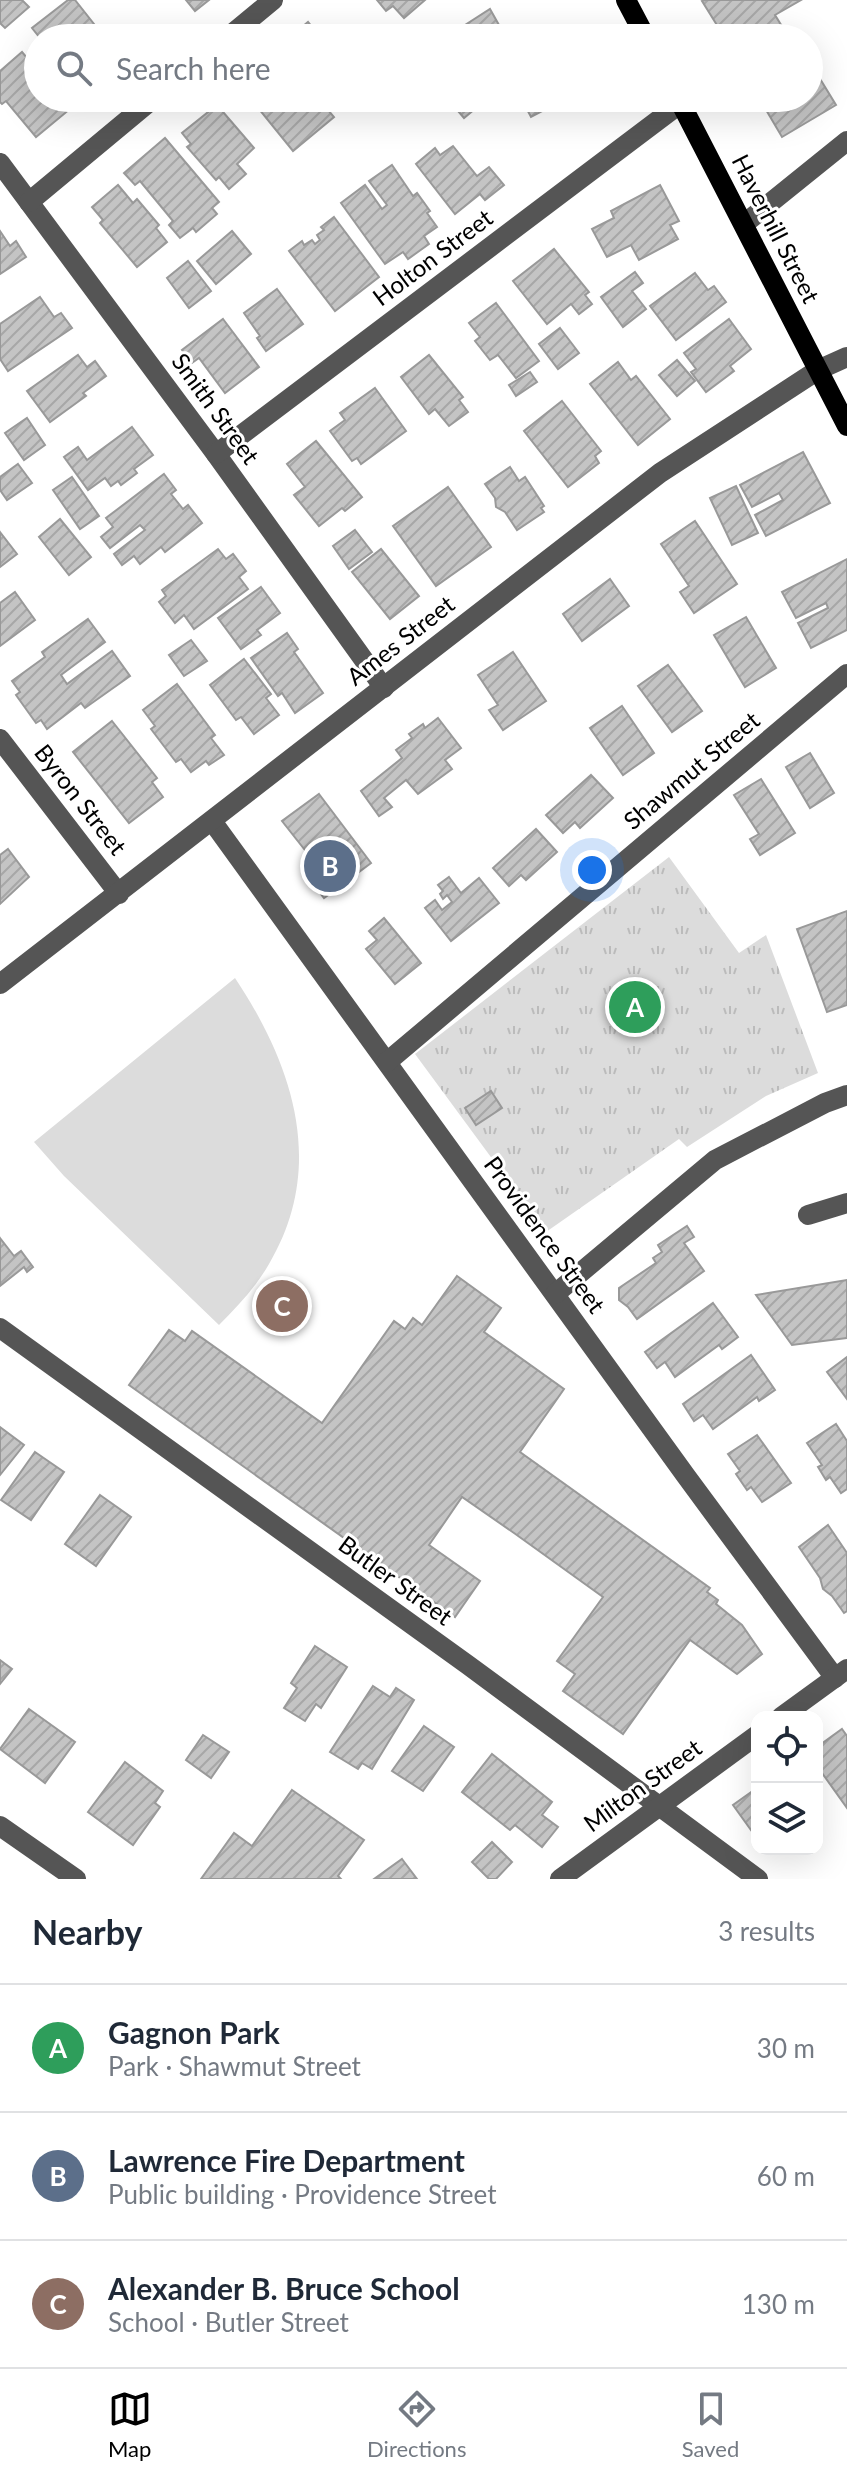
<!DOCTYPE html>
<meta charset="utf-8">
<style>
:root{--surface:#fff;--page:#f6f6f7;--text:#1f2937;--muted:#747a83;--line:#e0e1e3;--accent:#000}
body{margin:0;font-family:Lato,sans-serif;background:var(--page);color:var(--text)}
.controls{position:absolute;right:24px;bottom:24px;display:grid;overflow:hidden;border-radius:16px;box-shadow:0 8px 32px #0002}
.controls button{width:72px;height:72px;display:grid;place-items:center;padding:0;border:0;border-bottom:2px solid var(--line);background:var(--surface);color:var(--text);font:40px sans-serif}
.you{position:absolute;left:592px;top:870px;width:28px;height:28px;margin:-20px;border:6px solid #fff;border-radius:50%;background:#1a73e8;box-shadow:0 0 0 12px #1a73e833}
.badge{display:grid;place-items:center;width:52px;height:52px;border-radius:50%;background:var(--accent);color:#fff;font-size:26px;font-weight:700}
.pin{position:absolute;translate:-50% -50%;border:4px solid #fff;box-shadow:0 2px 8px #0006}
.list{margin:0;padding:0;list-style:none}
h2{display:flex;justify-content:space-between;align-items:center;height:104px;margin:0;padding:0 32px;font-size:34px}
h2 small{font-size:26px;font-weight:400;color:var(--muted)}
.list li{display:grid;grid-template-columns:52px 1fr auto;gap:24px;align-items:center;box-sizing:border-box;height:128px;padding:0 32px;border-top:2px solid var(--line)}
.list b{display:block;font-size:30px;white-space:nowrap}
.list p{margin:0;font-size:26px;white-space:nowrap;color:var(--muted)}
.list em{font-size:26px;font-style:normal;color:var(--muted)}
.icon{flex:none;width:44px;height:44px;fill:none;stroke:currentColor;stroke-width:2;stroke-linecap:round;stroke-linejoin:round}
.map{position:relative;flex:none;width:847px;height:1879px;overflow:hidden}
.search{position:absolute;background:var(--surface);box-shadow:0 8px 32px #0002;left:24px;right:24px;top:24px;height:88px;display:flex;align-items:center;gap:20px;box-sizing:border-box;padding:0 28px;border-radius:44px;color:var(--muted);font-size:30px}
.sheet{height:488px;background:var(--surface)}
nav{display:flex;justify-content:space-around;align-items:center;box-sizing:border-box;height:112px;border-top:2px solid var(--line);background:var(--surface);font-size:22px;color:var(--muted)}
nav a{display:grid;justify-items:center;gap:4px}
nav .on{color:var(--accent)}
.map>svg:first-child{display:block}
.green{fill:#dcdcdc}
.park{fill:url(#park-tufts)}
.building{fill:url(#building-hatch);stroke:#999;stroke-width:2}
.lines{fill:none;stroke-linecap:round;stroke-linejoin:round}
.minor{stroke:#555;stroke-width:20}
.major{stroke:#000;stroke-width:20}
.labels{text-anchor:middle;stroke-width:6;stroke-linejoin:round;paint-order:stroke}
.street-label{font-size:24px;fill:#000;stroke:#fff}
</style>
<div class="map">
<svg width="847" height="1879" viewBox="0 0 847 1879">
<defs>
<pattern id="park-tufts" width="24" height="20" patternUnits="userSpaceOnUse" patternTransform="scale(2)"><rect width="24" height="20" fill="#dcdcdc"/><path d="M3 7l-1-3M5 7V3M7 7l1-3M15 17l-1-3M17 17v-4M19 17l1-3" fill="none" stroke="#bbb"/></pattern>
<pattern id="building-hatch" width="6" height="6" patternUnits="userSpaceOnUse" patternTransform="scale(2)"><rect width="6" height="6" fill="#c4c4c4"/><path d="M-1 1l2-2M0 6l6-6M5 7l2-2" fill="none" stroke="#a7a7a7"/></pattern>
</defs>
<rect width="100%" height="100%" fill="#fff"/>
<path class="green" d="M235 978C293 1065 327 1166 269 1264 256 1287 238 1306 219 1325L64 1176 34 1142Z"/>
<path class="park" d="M669 857 739 953 766 935 818 1073 766 1096 687 1147 679 1139 546 1232 415 1054Z"/>
<g class="building">
<path d="M0 0H22L29 7 5 28 0 23Z"/>
<path d="M68 0H75L105 38H40L32 28Z"/>
<path d="M186 0H209L195 11Z"/>
<path d="M377 0H425L404 18 393 6 386 11Z"/>
<path d="M705 0H801L775 15 783 28 767 38H725L702 1Z"/>
<path d="M490 9 504 34 498 38H473L465 25Z"/>
<path d="M308 22 321 38H289Z"/>
<path d="M22 52 38 71V98H60L70 109 36 137 6 101 2 104 0 102V71Z"/>
<path d="M811 64 836 105 782 137 759 98H809V65Z"/>
<path d="M250 98H318L334 117 293 151Z"/>
<path d="M447 98H488L464 118Z"/>
<path d="M521 98H567L531 117Z"/>
<path d="M217 105 254 148 237 164 246 174 229 189 219 177 216 180 187 147 191 144 182 133Z"/>
<path d="M165 138 219 202 212 208 217 214 196 232 193 228 180 238 169 225 173 221 140 181 135 185 124 173Z"/>
<path d="M453 146 477 176 489 167 504 185 485 200 480 194 455 214 416 164 435 148 440 155Z"/>
<path d="M392 165 413 196 417 193 430 211 427 213 437 227 424 236 429 244 408 259 403 252 385 264 341 203 365 185 382 209 387 205 369 181Z"/>
<path d="M118 185 133 203 137 199 159 225 156 228 167 242 137 267 100 223 103 220 92 207Z"/>
<path d="M660 185 679 221 670 225 678 239 639 260 631 245 607 257 592 229 614 218 611 211Z"/>
<path d="M334 217 379 277 335 311 289 251 302 241 304 245 312 240 315 244 320 240 317 235 324 230 321 227Z"/>
<path d="M0 231 10 246 16 241 26 257 0 274Z"/>
<path d="M232 231 251 254 216 284 197 261Z"/>
<path d="M554 249 589 292 585 295 592 304 579 314 571 304 547 324 513 281Z"/>
<path d="M188 261 211 291 189 308 167 278Z"/>
<path d="M635 272 643 283 632 291 646 309 623 327 601 297Z"/>
<path d="M695 273 708 290 714 286 726 302 676 340 650 306Z"/>
<path d="M277 289 303 324 266 351 257 338 260 336 244 313Z"/>
<path d="M40 297 54 317 61 313 72 328 8 371 0 359V324Z"/>
<path d="M496 303 539 361 516 378 498 355 490 360 475 341 480 337 469 323Z"/>
<path d="M223 319 259 367 225 393 199 358 192 363 182 350Z"/>
<path d="M729 319 751 349 730 366 734 371 706 392 691 372 696 369 684 353Z"/>
<path d="M560 328 579 353 558 369 539 344Z"/>
<path d="M78 355 87 367 95 361 106 376 83 393 86 396 50 422 27 391Z"/>
<path d="M429 355 463 397 459 400 468 412 449 426 435 409 429 414 401 377Z"/>
<path d="M677 360 695 381 677 396 659 375Z"/>
<path d="M618 362 631 380 636 376 670 419 638 445 590 384Z"/>
<path d="M530 372 537 382 516 396 509 385Z"/>
<path d="M375 388 406 431 361 464 357 458 352 461 330 431 345 420 340 413Z"/>
<path d="M562 401 601 451 595 456 599 463 568 487 524 431Z"/>
<path d="M27 418 45 445 24 460 5 433Z"/>
<path d="M132 427 153 455 134 469 137 473 121 485 118 481 111 486 105 478 88 490 64 457 78 447 87 460Z"/>
<path d="M316 441 362 497 345 511 342 508 319 526 294 495 305 487 287 464Z"/>
<path d="M803 452 830 503 766 536 755 515 783 500 779 493 752 507 740 485Z"/>
<path d="M18 464 32 483 7 500 0 490V477Z"/>
<path d="M510 467 519 481 525 477 544 506 541 508 544 512 517 530 505 512 496 507 495 498 485 484Z"/>
<path d="M164 474 176 490 171 494 183 509 188 505 202 523 165 552 161 547 140 564 134 556 122 565 114 554 145 530 140 525 110 548 101 537 113 527 106 518Z"/>
<path d="M72 477 99 516 80 529 53 490Z"/>
<path d="M736 486 758 533 732 545 710 498Z"/>
<path d="M448 487 491 547 436 586 393 526Z"/>
<path d="M60 519 91 557 69 575 39 537Z"/>
<path d="M695 521 737 584 694 613 680 592 689 586 661 544Z"/>
<path d="M355 530 372 552 349 569 333 546Z"/>
<path d="M0 532 17 554 0 567Z"/>
<path d="M218 549 226 559 233 554 246 571 239 577 248 589 194 629 184 615 175 623 159 602 166 596 162 590Z"/>
<path d="M381 549 419 596 390 619 352 572Z"/>
<path d="M847 559V630L811 648 798 623 828 608 826 603 796 618 782 592Z"/>
<path d="M610 579 629 606 582 641 563 614Z"/>
<path d="M261 587 280 613 257 630 261 635 241 649 218 618Z"/>
<path d="M15 592 35 620 0 646V603Z"/>
<path d="M746 617 776 668 745 687 714 635Z"/>
<path d="M88 619 105 642 61 675 67 684 112 651 130 676 85 708 81 703 47 729 41 720 36 723 16 695 20 692 12 681 45 657 42 652Z"/>
<path d="M287 633 298 649 294 652 323 693 295 713 282 693 278 696 251 658Z"/>
<path d="M191 640 207 661 184 676 169 655Z"/>
<path d="M513 652 546 701 503 730 489 710 498 705 478 675Z"/>
<path d="M244 659 271 694 266 698 279 715 254 734 241 717 236 720 210 685Z"/>
<path d="M668 665 702 711 672 732 638 686Z"/>
<path d="M177 684 215 735 211 738 224 755 209 765 206 761 191 772 181 759 176 762 151 729 155 726 143 710Z"/>
<path d="M622 706 654 753 623 775 590 728Z"/>
<path d="M438 718 461 748 445 760 452 769 418 794 406 780 384 798 392 807 379 816 361 791 402 758 396 750 412 738 409 734 423 724 425 728Z"/>
<path d="M112 721 157 778 152 782 163 797 129 823 73 752Z"/>
<path d="M810 753 834 793 810 808 786 767Z"/>
<path d="M591 775 613 798 580 828 575 822 563 833 546 815Z"/>
<path d="M761 779 795 833 760 855 750 839 759 834 734 795Z"/>
<path d="M319 794 371 863 324 898 311 881 323 873 282 821Z"/>
<path d="M536 829 557 852 526 880 521 875 509 886 493 868Z"/>
<path d="M8 849 29 877 0 904V855Z"/>
<path d="M449 877 461 893 479 878 499 903 451 941 425 908 435 900 442 910 452 902 447 895 443 899 440 894 443 891 438 885Z"/>
<path d="M847 911V1005L827 1012 797 929Z"/>
<path d="M384 918 421 963 395 984 366 949 377 940 369 931Z"/>
<path d="M491 1091 502 1108 476 1125 465 1108Z"/>
<path d="M687 1226 694 1237 684 1243 704 1271 637 1319 628 1307 619 1300V1288L656 1263 653 1258 662 1252 658 1245Z"/>
<path d="M0 1238 14 1256 21 1251 33 1267 27 1272 24 1267 0 1286Z"/>
<path d="M457 1276 501 1308 484 1332 564 1389 520 1452 710 1588 707 1592 718 1600 716 1604 742 1625 762 1654 737 1674 690 1640 623 1734 563 1691 575 1674 557 1661 603 1597 514 1533 462 1497 429 1545 480 1581 455 1617 129 1385 169 1330 185 1341 192 1331 322 1423 394 1321 405 1329 413 1318 422 1325Z"/>
<path d="M847 1280V1338L792 1345 756 1295Z"/>
<path d="M713 1303 738 1337 722 1349 719 1345 675 1377 665 1362 657 1368 645 1352Z"/>
<path d="M751 1355 775 1390 759 1401 757 1397 713 1429 703 1415 694 1421 683 1404Z"/>
<path d="M847 1357V1399L827 1372Z"/>
<path d="M836 1424 847 1441V1489L841 1493 830 1477 826 1480 818 1467 822 1465 807 1443Z"/>
<path d="M0 1427 24 1445 0 1475Z"/>
<path d="M757 1435 791 1483 762 1502 751 1487 747 1490 736 1474 740 1471 728 1454Z"/>
<path d="M35 1452 64 1472 31 1520 1 1500Z"/>
<path d="M100 1495 131 1517 96 1566 65 1544Z"/>
<path d="M828 1525 847 1553V1611L844 1613 832 1596 823 1589 820 1578 799 1547Z"/>
<path d="M315 1646 347 1667 321 1708 316 1704 305 1721 284 1708 297 1688 291 1683Z"/>
<path d="M0 1660 12 1669 0 1684Z"/>
<path d="M373 1686 390 1697 396 1688 414 1700 372 1769 362 1763 358 1769 330 1752Z"/>
<path d="M29 1709 75 1742 45 1783 0 1749Z"/>
<path d="M424 1726 454 1747 423 1791 392 1771Z"/>
<path d="M842 1729 847 1736V1808L817 1766V1747Z"/>
<path d="M203 1735 229 1752 211 1778 186 1760Z"/>
<path d="M492 1754 552 1802 542 1815 558 1827 542 1847 515 1825 510 1830 462 1792Z"/>
<path d="M125 1762 163 1791 155 1803 160 1807 133 1845 88 1812Z"/>
<path d="M757 1788V1837H756L733 1805Z"/>
<path d="M292 1790 364 1840 338 1876 341 1879H201L234 1833 252 1846Z"/>
<path d="M492 1842 512 1862 496 1879H489L472 1862Z"/>
<path d="M402 1859 417 1879H374Z"/>
</g>
<g class="lines">
<g class="minor">
<path d="M227 38 273 0"/>
<path d="M0 163 216 454 384 688"/>
<path d="M29 202 154 98"/>
<path d="M744 224 847 141"/>
<path d="M216 454 681 103"/>
<path d="M0 739 119 894"/>
<path d="M212 821 686 1476 835 1678"/>
<path d="M0 984 660 473 818 370 847 357"/>
<path d="M387 1062 847 674"/>
<path d="M808 1215 847 1203"/>
<path d="M555 1294 715 1160 825 1103 847 1095"/>
<path d="M0 1328 468 1665 758 1879"/>
<path d="M781 1717 847 1669"/>
<path d="M0 1826 76 1879"/>
<path d="M560 1879 757 1735"/>
</g>
<g class="major">
<path d="M626 0 646 38"/>
<path d="M678 98 847 426"/>
</g>
</g>
<g class="labels">
<g class="street-label">
<text transform="translate(775 229) rotate(63)" y="8">Haverhill Street</text>
<text transform="translate(433 258) rotate(-37)" y="8">Holton Street</text>
<text transform="translate(215 409) rotate(54)" y="8">Smith Street</text>
<text transform="translate(401 641) rotate(-38)" y="8">Ames Street</text>
<text transform="translate(692 771) rotate(-40)" y="8">Shawmut Street</text>
<text transform="translate(80 800) rotate(52)" y="8">Byron Street</text>
<text transform="translate(544 1235) rotate(54)" y="8">Providence Street</text>
<text transform="translate(395 1581) rotate(36)" y="8">Butler Street</text>
<text transform="translate(643 1786) rotate(-36)" y="8">Milton Street</text>
</g>
</g>
</svg>
<div class="controls">
<button><svg class="icon" aria-label="locate" viewBox="0 0 24 24"><circle cx="12" cy="12" r="6"/><path d="M12 2v4M12 18v4M2 12h4M18 12h4"/></svg></button>
<button><svg class="icon" aria-label="layers" viewBox="0 0 24 24"><path d="M12 4l9 5-9 5-9-5zM3 14l9 5 9-5"/></svg></button>
</div>
<div class="you"></div>
<div class="pin badge" style="left:635px;top:1007px;background:#2e9e5b">A</div>
<div class="pin badge" style="left:330px;top:866px;background:#5c6f8a">B</div>
<div class="pin badge" style="left:282px;top:1306px;background:#8d6e63">C</div>
<div class="search"><svg class="icon" aria-label="search" viewBox="0 0 24 24"><circle cx="10" cy="10" r="6"/><path d="M15 15l6 6"/></svg>Search here</div>
</div>
<section class="sheet">
<h2>Nearby<small>3 results</small></h2>
<ul class="list">
<li><span class="badge" style="background:#2e9e5b">A</span><div><b>Gagnon Park</b><p>Park · Shawmut Street</p></div><em>30 m</em></li>
<li><span class="badge" style="background:#5c6f8a">B</span><div><b>Lawrence Fire Department</b><p>Public building · Providence Street</p></div><em>60 m</em></li>
<li><span class="badge" style="background:#8d6e63">C</span><div><b>Alexander B. Bruce School</b><p>School · Butler Street</p></div><em>130 m</em></li>
</ul>
</section>
<nav>
<a class="on"><svg class="icon" aria-label="map" viewBox="0 0 24 24"><path d="M3 6l6-2 6 2 6-2v14l-6 2-6-2-6 2zM9 4v14M15 6v14"/></svg>Map</a>
<a><svg class="icon" aria-label="directions" viewBox="0 0 24 24"><path d="M12 3l9 9-9 9-9-9zM9 14v-3h6M13 9l2 2-2 2"/></svg>Directions</a>
<a><svg class="icon" aria-label="saved" viewBox="0 0 24 24"><path d="M7 4h10v16l-5-4-5 4z"/></svg>Saved</a>
</nav>
